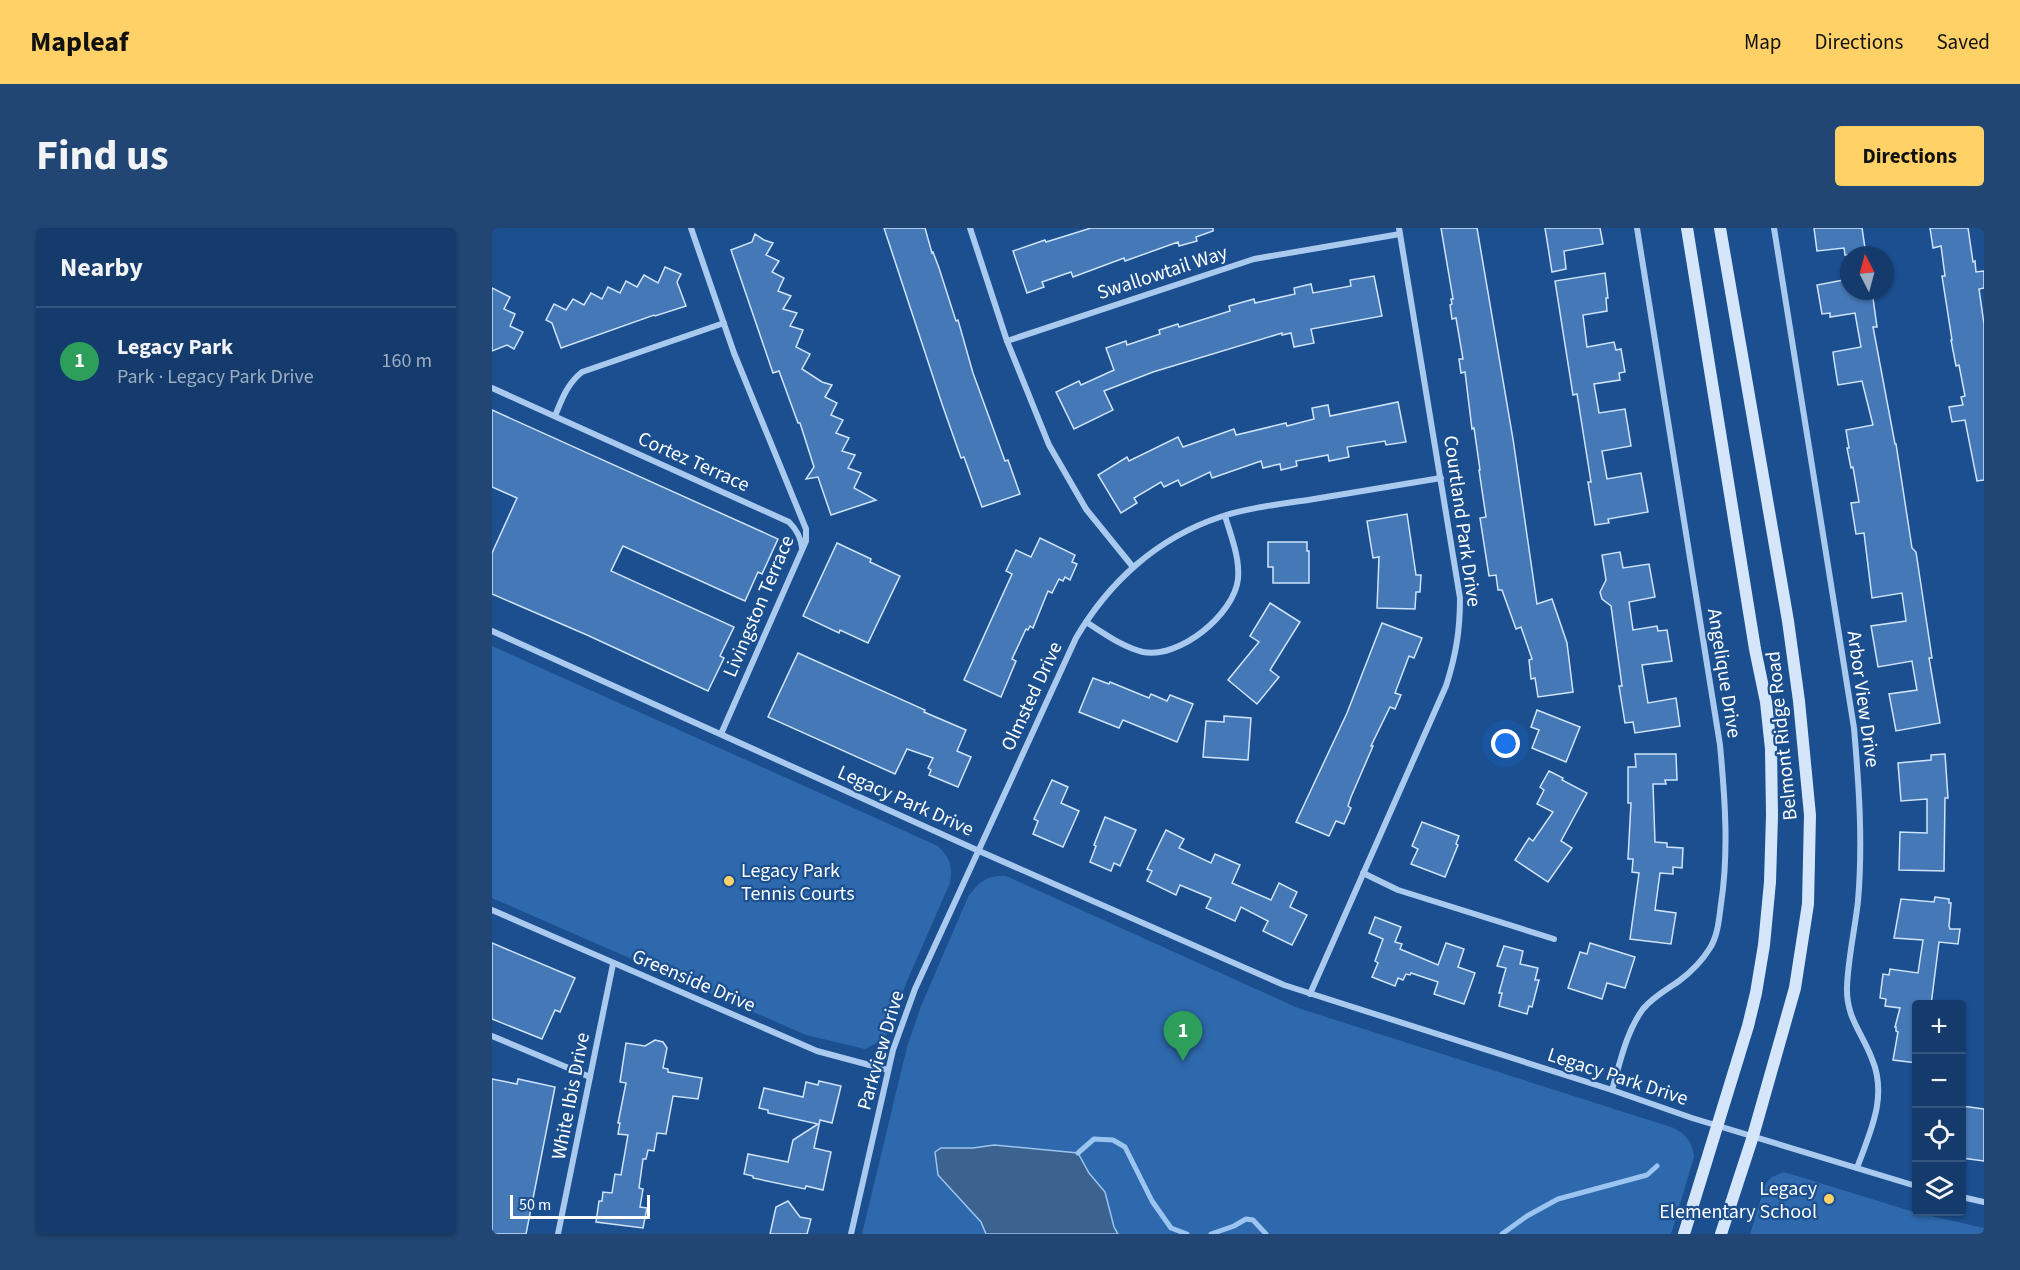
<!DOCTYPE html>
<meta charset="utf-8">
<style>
:root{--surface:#143b6b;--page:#214673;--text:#f1f3f6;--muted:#9dadc1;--line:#33557e;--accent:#ffd166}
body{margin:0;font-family:"Source Sans 3",sans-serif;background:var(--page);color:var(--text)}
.controls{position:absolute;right:18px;bottom:18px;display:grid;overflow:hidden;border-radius:6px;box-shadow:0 2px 4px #0004}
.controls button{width:54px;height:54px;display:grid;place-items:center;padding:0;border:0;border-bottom:2px solid var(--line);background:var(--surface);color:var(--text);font:30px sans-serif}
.compass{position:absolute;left:1348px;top:18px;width:54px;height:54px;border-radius:50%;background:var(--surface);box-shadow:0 2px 4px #0004;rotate:354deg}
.scale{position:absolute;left:18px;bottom:15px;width:140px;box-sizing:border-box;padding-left:6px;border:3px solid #fff;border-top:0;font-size:16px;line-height:21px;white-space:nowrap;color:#fff;-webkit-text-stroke:4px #1b4f8f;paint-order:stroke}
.you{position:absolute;left:1014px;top:516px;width:21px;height:21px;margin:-15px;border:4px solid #fff;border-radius:50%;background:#1a73e8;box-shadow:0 0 0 9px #1a73e833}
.badge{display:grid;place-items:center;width:39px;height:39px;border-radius:50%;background:var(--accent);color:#fff;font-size:20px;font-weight:700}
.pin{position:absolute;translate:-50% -50px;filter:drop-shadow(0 2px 3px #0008)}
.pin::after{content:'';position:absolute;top:32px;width:21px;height:18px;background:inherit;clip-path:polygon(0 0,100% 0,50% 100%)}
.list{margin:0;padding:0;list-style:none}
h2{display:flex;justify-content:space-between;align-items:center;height:78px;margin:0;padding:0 24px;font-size:26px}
h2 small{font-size:20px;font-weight:400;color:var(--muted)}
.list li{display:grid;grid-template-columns:39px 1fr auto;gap:18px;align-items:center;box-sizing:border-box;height:108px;padding:0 24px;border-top:2px solid var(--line)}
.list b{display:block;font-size:22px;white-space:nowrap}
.list p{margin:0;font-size:20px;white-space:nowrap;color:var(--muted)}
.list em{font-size:20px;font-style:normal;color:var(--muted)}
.icon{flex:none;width:33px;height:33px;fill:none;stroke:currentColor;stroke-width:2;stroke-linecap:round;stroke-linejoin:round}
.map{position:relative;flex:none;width:1492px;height:1006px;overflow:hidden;border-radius:6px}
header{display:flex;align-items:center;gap:36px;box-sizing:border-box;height:84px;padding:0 30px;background:var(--accent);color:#111}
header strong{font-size:28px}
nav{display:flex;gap:33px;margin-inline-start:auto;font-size:21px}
.intro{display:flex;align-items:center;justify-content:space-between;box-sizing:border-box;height:144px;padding:0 36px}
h1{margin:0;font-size:42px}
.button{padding:15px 27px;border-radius:6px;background:var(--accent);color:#111;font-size:21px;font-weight:700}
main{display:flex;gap:36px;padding:0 36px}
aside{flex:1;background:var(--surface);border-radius:6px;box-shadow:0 2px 4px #0004}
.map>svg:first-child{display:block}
.green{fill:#2e69ad}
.water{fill:#3c6290;stroke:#9cc4f0;stroke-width:1.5}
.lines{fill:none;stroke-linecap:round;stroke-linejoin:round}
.stream{stroke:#9cc4f0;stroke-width:5}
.building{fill:#4478b7;stroke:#cfe3fa;stroke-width:1.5}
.minor{stroke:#a9c9ee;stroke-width:6}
.secondary{stroke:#d6e6fa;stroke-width:12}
.poi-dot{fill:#ffd166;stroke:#1b4f8f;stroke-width:2}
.labels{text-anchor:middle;stroke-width:4.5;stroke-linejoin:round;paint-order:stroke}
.street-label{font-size:20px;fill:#fff;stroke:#1b4f8f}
.poi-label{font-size:20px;fill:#fff;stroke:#1b4f8f;text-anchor:start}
</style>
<header>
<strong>Mapleaf</strong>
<nav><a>Map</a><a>Directions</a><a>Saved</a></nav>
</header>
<div class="intro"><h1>Find us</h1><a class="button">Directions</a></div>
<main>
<aside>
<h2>Nearby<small></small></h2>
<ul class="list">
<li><span class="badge" style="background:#2e9e5b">1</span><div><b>Legacy Park</b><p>Park · Legacy Park Drive</p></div><em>160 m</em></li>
</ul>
</aside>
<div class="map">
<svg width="1492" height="1006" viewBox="0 0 1492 1006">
<rect width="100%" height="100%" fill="#1b4f8f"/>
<g class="green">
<path d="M0 418 446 618C458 630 461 638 458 655L415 753 396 804 390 812 373 821 314 807 0 670Z"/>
<path d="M507 648H514L806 780 1182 900C1195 907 1200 914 1202 929L1179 1006H370L415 819 429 778 476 669C485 657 491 649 507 648Z"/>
<path d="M1292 944 1422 984 1492 1000V1006H1258L1274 955 1280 949Z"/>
</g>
<path class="water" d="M502 917 586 925 597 945 613 964 622 999 626 1006H494L489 994 446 947 443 924 449 920H481Z"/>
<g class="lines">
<g class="stream">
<path d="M586 925 602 911 621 912 633 919 660 973 679 1000 695 1006"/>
<path d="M719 1006 742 998 754 991 761 992 774 1006"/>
<path d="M1010 1006 1035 988 1066 971 1155 947 1165 938"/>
</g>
</g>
<g class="building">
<path d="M392 0H433L440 25 441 24 447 40 464 93 466 92 481 145 513 233 516 232 528 266 490 279 472 229 469 230 450 176Z"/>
<path d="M599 0H721V3L704 9 705 13 687 18 686 14 633 33 632 30 581 49 579 44 550 54 552 59 535 65 521 23 553 12 554 14Z"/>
<path d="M949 0H985L1021 211 1045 376 1060 371 1075 415 1081 464 1046 469 1043 450 1039 451 1037 432 1040 431 1029 399 1024 401 1010 362H1006L1004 347 997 348 988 290 994 289 987 242H988L982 200 980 201 973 144 969 145 967 131H971L964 90 960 91 958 77 960 76 959 71H961Z"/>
<path d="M1053 0H1108L1111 16 1072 23 1074 41 1060 44Z"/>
<path d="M1322 0H1370L1374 27H1353L1352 20 1325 23Z"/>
<path d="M1438 0H1476L1481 34 1483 33 1484 44 1492 43V60L1487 61 1492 96V252L1485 253 1473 192 1460 194 1457 179 1471 177 1469 169 1473 168 1467 137 1464 138 1459 112H1460L1450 48H1453L1449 18 1441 20Z"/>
<path d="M263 6 272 12 281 15 274 27 287 33 280 44 292 50 286 63 299 68 291 81 305 85 298 98 311 102 304 119 318 126 310 141 330 154 340 157 333 169 345 175 339 187 351 192 344 205 357 210 350 223 363 227 356 240 369 245 362 260 384 272 339 287 326 249 314 251 322 239 308 195H306L287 143 281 145 239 22 260 14Z"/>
<path d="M173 39 189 46 185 54 194 78 163 88 162 87 69 120 60 95 54 92 62 76 74 82 81 71 92 77 99 65 110 71 116 59 128 65 134 53 145 59 152 47 166 55Z"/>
<path d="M1113 45 1116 70H1114L1115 83 1091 87 1095 119 1122 114 1124 122 1129 121 1133 144 1127 145 1128 152 1102 156 1107 185 1133 181 1139 218 1110 223 1115 251 1149 245 1156 284 1116 291 1117 295 1103 297 1096 254H1099L1085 166 1081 167 1063 53Z"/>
<path d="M882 48 890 88 819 101 822 115 802 119 799 105 790 107V105L661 144 612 163 621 182 582 201 564 164 587 153 589 157 622 142 614 120 634 113 635 117 668 106 667 102 686 96 687 99 738 83 737 78 762 71 763 75 803 66 802 60 819 56 821 65 859 58 858 52Z"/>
<path d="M1357 51V63H1380L1385 99H1381L1403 216H1404L1420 320 1424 324 1440 430H1437L1448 495 1404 503 1397 466 1425 462 1420 433 1386 439 1379 398 1414 393 1410 365 1380 370 1372 305 1364 306 1359 275 1367 274 1361 239 1359 240 1355 220H1357L1354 202 1381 197 1370 153 1346 157 1342 132 1341 124 1369 119 1363 85 1338 89V85L1330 86 1325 57Z"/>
<path d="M0 60 18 69 12 81 23 86 18 98 31 104 22 121 15 117 0 123Z"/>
<path d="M906 174 914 214 894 217 893 213 855 219 857 229 837 233 836 227 804 233 805 238 789 242 788 236 771 240 769 233 720 250 718 244 689 258 686 252 672 259 669 254 642 270 645 275 629 285 606 247 635 229 637 233 686 209 691 219 742 201 744 207 794 195 795 198 822 191 820 180 836 177 838 188Z"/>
<path d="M0 182 286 311 270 346 266 344 253 373 131 318 119 343 242 399 228 428 232 430 216 463 95 407 0 366V325L25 270 0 259Z"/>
<path d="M915 286 924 347H929L928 364H924L923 381 885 380 887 329 881 330 875 293Z"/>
<path d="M548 310 583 327 580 334 585 336 578 352 573 349 571 353 567 351 560 365 556 363 541 400 538 398 536 402 534 401 520 431 524 433 509 469 472 452 520 346 514 343 524 322 539 329Z"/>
<path d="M776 314H815V323H817V355H781V339H776Z"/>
<path d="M345 315 379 331 378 334 408 348 376 415 348 402 347 405 311 388Z"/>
<path d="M1128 324 1131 340 1157 336 1163 369 1137 374 1141 402 1165 398 1166 403 1175 402 1180 433 1150 437 1156 475 1184 470 1188 498 1143 505 1141 494 1133 495 1127 458H1130L1119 378 1110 371 1108 364 1114 352 1110 327Z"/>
<path d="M778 375 808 394 778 442 787 449 765 476 736 452 767 414 758 408Z"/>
<path d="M890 395 930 410 922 430 917 428 903 465 909 467 903 481 898 479 879 518H881L859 569 856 578 859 580 852 596 844 593 837 608 804 594 855 485Z"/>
<path d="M306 425 433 482 432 484 474 502 465 523 479 529 466 559 437 547 439 542 436 540 441 530 415 521 403 546 276 489Z"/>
<path d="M601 450 617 456 618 454 657 470 659 466 675 473 678 467 701 476 685 514 631 492 627 500 587 484Z"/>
<path d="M1045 482 1088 499 1074 534 1040 520 1047 502 1039 499Z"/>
<path d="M732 488 759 490 756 532 711 529 714 493 732 494Z"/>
<path d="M1143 526H1184L1185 552H1173L1174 556H1161L1163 614 1175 615V619L1191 620 1190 640 1181 639V646L1168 645 1163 682 1184 685 1179 716 1138 711 1147 645 1140 644 1141 631H1136L1139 575H1136V539H1144Z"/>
<path d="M1453 526 1456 570H1453L1452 643 1407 642 1408 604 1435 605V571L1409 573 1406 535 1439 532V527Z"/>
<path d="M1057 543 1071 550 1070 552 1095 565 1069 613 1080 620 1056 654 1023 632 1037 610 1041 613 1061 584 1045 576 1052 562 1048 559Z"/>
<path d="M560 552 576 559 569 575 587 583 571 619 541 606 546 593 542 591Z"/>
<path d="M613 589 644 602 628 638 622 635 619 643 598 634 604 618 602 617Z"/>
<path d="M930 594 967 608 964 616 966 617 953 649 919 636 926 621 920 618Z"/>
<path d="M674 602 692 611 687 620 719 635 723 626 748 637 740 655 779 672 787 655 805 664 798 679 815 687 800 717 771 703 776 693 749 679 743 693 714 680 719 670 688 657 684 667 655 653 660 643 655 641Z"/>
<path d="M1443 669 1457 671V675H1459L1457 698 1458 701H1468L1466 716 1447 714 1439 777H1425V835L1401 832 1406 804 1404 803V799H1403L1408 780 1393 778 1394 771 1388 770 1391 746 1397 747 1398 741 1426 745 1431 712 1402 710 1409 671 1442 674Z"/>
<path d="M883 689 909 699 903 714 910 716 908 721 946 737 954 715 972 721 966 739 983 745 972 776 942 766 946 754 919 745 918 747 914 746 911 752 906 750 903 758 880 749 886 735 883 733 891 711 877 705Z"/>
<path d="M0 715 83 750 68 784 63 782 50 811 0 791Z"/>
<path d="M1098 715 1143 729 1133 760 1115 755 1110 771 1076 760 1088 724 1095 726Z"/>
<path d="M1012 718 1031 723 1028 736 1046 740 1043 752H1047L1040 779 1037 778 1035 786 1007 778 1010 765H1007L1014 740 1005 738Z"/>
<path d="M163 812 171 814 175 820 171 840 176 841V844L210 850 206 871 181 868 174 906 165 905 162 923 156 922 154 931H151L147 960 151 961 148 979 155 980 151 1000 104 994 107 973H110L111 964 120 965 123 946 129 947 136 907 126 906 128 895H126L134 855 128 854 134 815 153 818Z"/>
<path d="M0 851 25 856 26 851 63 859 34 1006H0Z"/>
<path d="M327 853 349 858 340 895 328 892 322 920 339 924 331 962 314 958 313 961 261 950V948L252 946 256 926 296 934 301 912 326 896 276 885V882L267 880 272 860 311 869 314 854 326 857Z"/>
<path d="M1470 878 1492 881V933L1470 930Z"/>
<path d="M296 973 308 989 319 991 315 1006H278L284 979Z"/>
</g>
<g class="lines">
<g class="minor">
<path d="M199 0 242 125 314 301V313L229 506"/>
<path d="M478 0 515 113 557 217 594 281 641 339"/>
<path d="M1282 0 1362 500C1367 558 1371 615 1366 673 1363 701 1356 730 1355 759 1354 790 1370 804 1380 831 1396 869 1378 904 1365 940"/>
<path d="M515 113 762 31 908 6"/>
<path d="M0 160 297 294C305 302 309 309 310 320"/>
<path d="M63 188C70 171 75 156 90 144L232 95"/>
<path d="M594 394C612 405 630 419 651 424 687 431 742 387 746 351 748 330 739 308 733 288"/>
<path d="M0 403 487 623 792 757 1120 862 1200 890 1424 958"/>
<path d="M871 645 906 662 1062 711"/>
<path d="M0 682 325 823 396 842"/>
<path d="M818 766 954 458C964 427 968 403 968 370L907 0"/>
<path d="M0 808 98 849"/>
<path d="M1120 862C1128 835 1134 804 1151 781 1161 769 1174 762 1187 753 1199 744 1210 733 1218 720 1226 707 1227 691 1229 676 1237 624 1233 570 1228 517L1145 0"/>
<path d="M1470 969 1492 974"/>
<path d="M66 1006 121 736"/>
<path d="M359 1006 401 822 423 761 584 410C617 354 665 310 728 289 758 279 791 276 822 271 864 264 907 257 949 250"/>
</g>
<g class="secondary">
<path d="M1228 0 1296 393 1307 473 1318 587 1316 676 1303 760 1261 908 1229 1006"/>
<path d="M1192 1006 1256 798 1264 765 1272 717 1278 654 1280 587 1279 521 1274 474 1263 421 1195 0"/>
</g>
</g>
<g class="poi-dot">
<circle cx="237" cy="653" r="6"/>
<circle cx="1337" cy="971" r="6"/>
</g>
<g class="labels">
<g class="street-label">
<text transform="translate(670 44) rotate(-18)" y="7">Swallowtail Way</text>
<text transform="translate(202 233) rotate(24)" y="7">Cortez Terrace</text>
<text transform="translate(971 293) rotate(82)" y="7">Courtland Park Drive</text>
<text transform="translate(266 378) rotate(-67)" y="7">Livingston Terrace</text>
<text transform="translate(1233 445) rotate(81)" y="7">Angelique Drive</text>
<text transform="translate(539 468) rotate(-65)" y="7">Olmsted Drive</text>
<text transform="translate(1372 471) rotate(82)" y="7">Arbor View Drive</text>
<text transform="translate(1289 508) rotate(-96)" y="7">Belmont Ridge Road</text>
<text transform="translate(414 572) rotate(24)" y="7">Legacy Park Drive</text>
<text transform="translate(202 752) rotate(23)" y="7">Greenside Drive</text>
<text transform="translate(388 822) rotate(-74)" y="7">Parkview Drive</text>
<text transform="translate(1126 848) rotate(18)" y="7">Legacy Park Drive</text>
<text transform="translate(78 868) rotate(-79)" y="7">White Ibis Drive</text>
</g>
<g class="poi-label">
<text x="249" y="649">Legacy Park<tspan x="249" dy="23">Tennis Courts</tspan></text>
<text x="1325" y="967" text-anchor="end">Legacy<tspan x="1325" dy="23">Elementary School</tspan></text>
</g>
</g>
</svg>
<div class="controls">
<button>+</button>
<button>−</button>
<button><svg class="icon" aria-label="locate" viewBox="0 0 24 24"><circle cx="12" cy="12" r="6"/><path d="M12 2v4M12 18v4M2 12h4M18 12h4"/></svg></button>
<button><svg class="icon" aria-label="layers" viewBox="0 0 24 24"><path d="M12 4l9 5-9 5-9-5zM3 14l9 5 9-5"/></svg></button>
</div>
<svg class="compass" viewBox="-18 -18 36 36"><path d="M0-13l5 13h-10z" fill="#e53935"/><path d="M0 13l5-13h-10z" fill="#9dadc1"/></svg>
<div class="scale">50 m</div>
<div class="you"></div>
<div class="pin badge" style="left:691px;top:833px;background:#2e9e5b">1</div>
</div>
</main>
